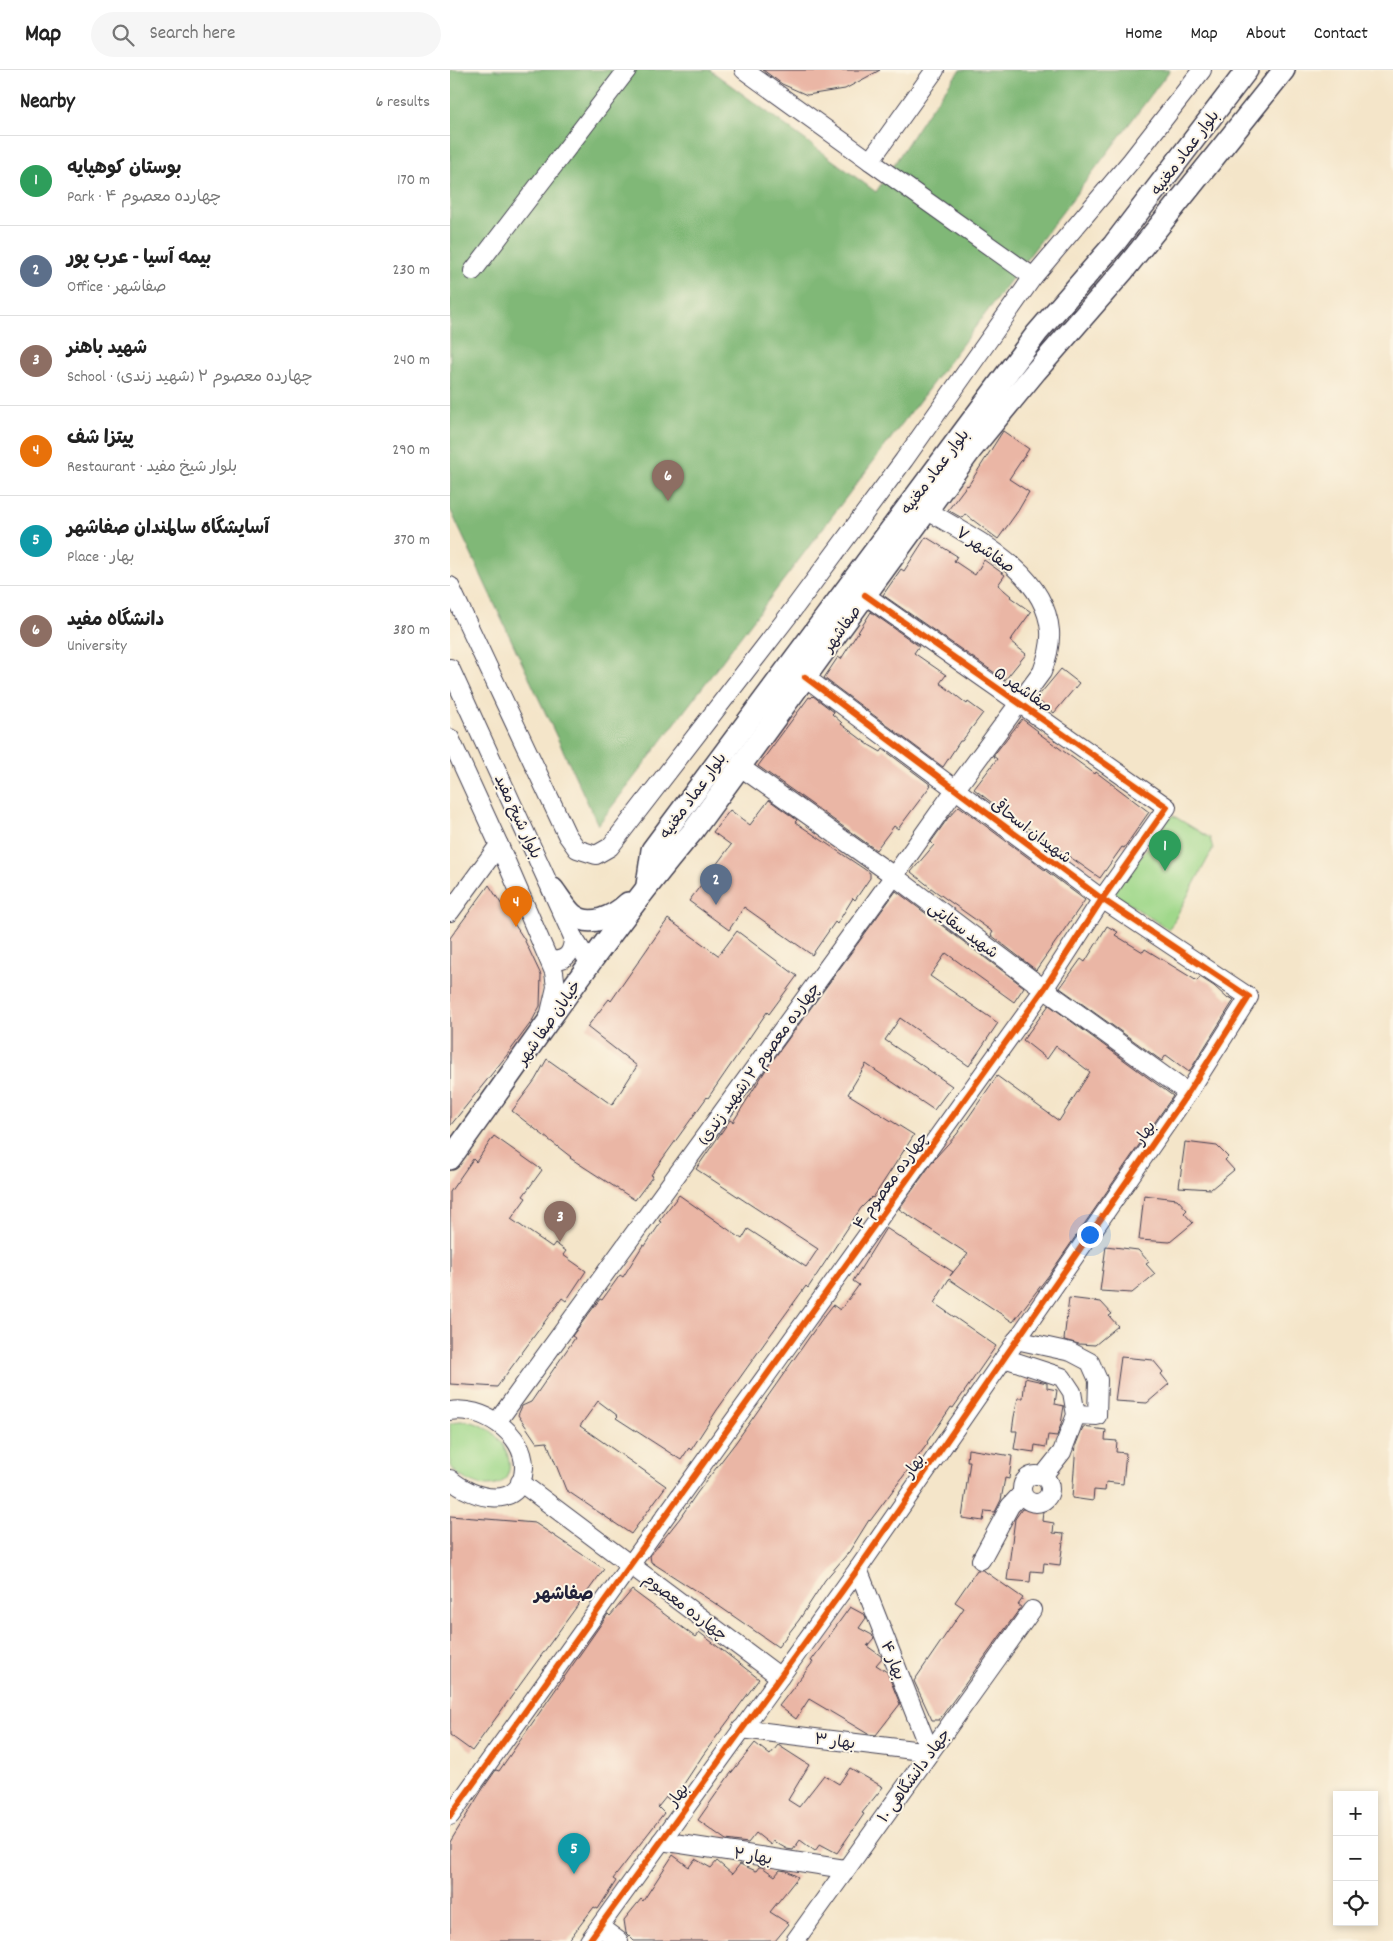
<!DOCTYPE html>
<meta charset="utf-8">
<style>
:root{--surface:#fff;--page:#f6f6f6;--text:#222;--muted:#767676;--line:#e0e0e0;--accent:#b45309}
body{margin:0;font-family:Dekko,"Playpen Sans Arabic",sans-serif;background:var(--page);color:var(--text)}
.controls{position:absolute;right:15px;bottom:15px;display:grid;overflow:hidden;border-radius:0px;box-shadow:0 2px 8px #0003}
.controls button{width:45px;height:45px;display:grid;place-items:center;padding:0;border:0;border-bottom:1px solid var(--line);background:var(--surface);color:var(--text);font:25px sans-serif}
.you{position:absolute;left:639px;top:1164px;width:18px;height:18px;margin:-12px;border:4px solid #fff;border-radius:50%;background:#1a73e8;box-shadow:0 0 0 8px #1a73e833}
.badge{display:grid;place-items:center;width:32px;height:32px;border-radius:50%;background:var(--accent);color:#fff;font-size:16px;font-weight:700}
.pin{position:absolute;translate:-50% -41px;filter:drop-shadow(0 1px 2px #0008)}
.pin::after{content:'';position:absolute;top:26px;width:18px;height:15px;background:inherit;clip-path:polygon(0 0,100% 0,50% 100%)}
.list{margin:0;padding:0;list-style:none}
h2{display:flex;justify-content:space-between;align-items:center;height:65px;margin:0;padding:0 20px;font-size:21px}
h2 small{font-size:16px;font-weight:400;color:var(--muted)}
.list li{display:grid;grid-template-columns:32px 1fr auto;gap:15px;align-items:center;box-sizing:border-box;height:90px;padding:0 20px;border-top:1px solid var(--line)}
.list b{display:block;font-size:19px;white-space:nowrap}
.list p{margin:0;font-size:16px;white-space:nowrap;color:var(--muted)}
.list em{font-size:16px;font-style:normal;color:var(--muted)}
.icon{flex:none;width:28px;height:28px;fill:none;stroke:currentColor;stroke-width:2;stroke-linecap:round;stroke-linejoin:round}
.map{position:relative;flex:none;width:943px;height:1871px;overflow:hidden}
header{display:flex;align-items:center;gap:30px;box-sizing:border-box;height:70px;padding:0 25px;background:var(--surface);border-bottom:1px solid var(--line)}
header strong{font-size:24px}
nav{display:flex;gap:28px;margin-inline-start:auto;font-size:18px}
.search{width:350px;height:45px;background:var(--page);display:flex;align-items:center;gap:12px;box-sizing:border-box;padding:0 18px;border-radius:28px;color:var(--muted);font-size:19px}
main{display:flex}
aside{flex:1;background:var(--surface)}
.map>svg:first-child{display:block}
.green{fill:#a0d88b;stroke:#617d63}
.forest{fill:#80b877;stroke:#516d59}
.building{fill:#eab6a5}
.lines{fill:none;stroke-linecap:round;stroke-linejoin:round}
.minor-casing{stroke:#423f50;stroke-width:20}
.major-casing{stroke:#423f50;stroke-width:24}
.minor{stroke:#fff;stroke-width:18}
.major{stroke:#fff;stroke-width:21}
.cycleway-casing{stroke:#fcf5e5;stroke-width:9}
.cycleway{stroke:#e8590c;stroke-width:6}
.labels{text-anchor:middle;stroke-width:4;stroke-linejoin:round;paint-order:stroke}
.street-label{font-size:16px;fill:#22223b;stroke:#fcf5e5}
.neighbourhood-label{font-size:18px;font-weight:bold;fill:#22223b;stroke:#fcf5e5}
</style>
<header>
<strong>Map</strong>
<div class="search"><svg class="icon" aria-label="search" viewBox="0 0 24 24"><circle cx="10" cy="10" r="6"/><path d="M15 15l6 6"/></svg>Search here</div>
<nav><a>Home</a><a>Map</a><a>About</a><a>Contact</a></nav>
</header>
<main>
<aside>
<h2>Nearby<small>6 results</small></h2>
<ul class="list">
<li><span class="badge" style="background:#2e9e5b">1</span><div><b>بوستان کوهپایه</b><p>Park · چهارده معصوم ۴</p></div><em>170 m</em></li>
<li><span class="badge" style="background:#5c6f8a">2</span><div><b>بیمه آسیا - عرب پور</b><p>Office · صفاشهر</p></div><em>230 m</em></li>
<li><span class="badge" style="background:#8d6e63">3</span><div><b>شهید باهنر</b><p>School · چهارده معصوم ۲ (شهید زندی)</p></div><em>240 m</em></li>
<li><span class="badge" style="background:#e8710a">4</span><div><b>پیتزا شف</b><p>Restaurant · بلوار شیخ مفید</p></div><em>290 m</em></li>
<li><span class="badge" style="background:#0f9aa8">5</span><div><b>آسایشگاه سالمندان صفاشهر</b><p>Place · بهار</p></div><em>370 m</em></li>
<li><span class="badge" style="background:#8d6e63">6</span><div><b>دانشگاه مفید</b><p>University</p></div><em>380 m</em></li>
</ul>
</aside>
<div class="map">
<svg width="943" height="1871" viewBox="0 0 943 1871">
<rect width="100%" height="100%" fill="#fcf5e5"/>
<filter id="ink" filterUnits="userSpaceOnUse"><feTurbulence type="fractalNoise" baseFrequency=".02" numOctaves="2"/><feDisplacementMap in="SourceGraphic" scale="10" xChannelSelector="R" yChannelSelector="G"/><feConvolveMatrix kernelMatrix="1 2 1 2 8 2 1 2 1" color-interpolation-filters="sRGB"/></filter>
<filter id="wash" filterUnits="userSpaceOnUse"><feTurbulence type="fractalNoise" baseFrequency=".0096" numOctaves="4" result="noise"/><feDisplacementMap in="SourceGraphic" scale="20" xChannelSelector="R" yChannelSelector="G"/><feGaussianBlur stdDeviation="1.12" result="paint"/><feColorMatrix in="noise" values="0 0 0 0 0 0 0 0 0 0 0 0 0 0 0 0 0 1.4 0 .05"/><feComposite in="paint" operator="in"/></filter>
<g filter="url(#wash)">
<rect width="100%" height="100%" fill="#f4e5c9"/>
<g class="green">
<path d="M722 745 760 768 763 779 719 860 663 823Z"/>
<path d="M9 1351C61 1349 81 1425 29 1415 18 1412 7 1405 0 1396V1354Z"/>
</g>
<path class="forest" d="M0 0H260L426 122 478 42 510 0H720L148 755 0 439Z"/>
<g id="blocks">
<g class="building">
<path d="M313 0H430L395 19 357 25 332 14Z"/>
<path d="M553 361 579 379 559 409 579 422 568 441 548 469 515 444 512 448 498 440 517 415 518 416Z"/>
<path d="M476 467 507 486 504 491 525 505 534 490 555 505 548 515 561 526 560 527 581 542 560 571 576 584 555 610 433 525 451 499 454 501Z"/>
<path d="M421 542 469 576 464 583 496 605 490 613 517 634 518 632 533 643 512 671H510L493 697 374 608 388 587 391 589Z"/>
<path d="M611 599 629 613 604 643 586 629Z"/>
<path d="M363 626 384 642 382 644 392 653 391 654 419 675 431 682 433 679 481 715 448 759 444 756 426 780 308 696 359 627 361 628Z"/>
<path d="M572 649 588 661 587 662 645 704 646 702 699 742 674 778 672 777 650 808 573 754 572 756 524 719 547 689 543 686Z"/>
<path d="M319 730 347 750 345 752 420 803V808L405 830 403 828 387 854 385 852 362 885 294 837 279 860 239 831 281 775 263 762 280 740 300 755Z"/>
<path d="M509 736 635 830 586 900 541 865 543 862 485 821 461 802 484 775 481 772 498 748Z"/>
<path d="M39 815 74 869 91 905 90 936 82 951 57 985 0 1056V868Z"/>
<path d="M446 821 574 917 564 932 496 883 480 906 548 953 519 996 450 948 435 970 502 1016 484 1040 416 994 398 1024 464 1065 423 1128 422 1127 411 1138 358 1218 356 1216 316 1271 267 1340 241 1380 239 1378 231 1390 166 1348 168 1346 148 1331 130 1356 216 1416 181 1464 116 1420 97 1372 87 1373 68 1345 72 1336 81 1332 125 1268 122 1266 150 1229 152 1230 170 1205 173 1207 193 1175 195 1176 211 1152 209 1151 229 1125 292 1169 298 1159 356 1197 368 1179 246 1099 280 1050 283 1052 317 998Z"/>
<path d="M218 849 268 885H269L287 861 347 906 319 944 317 942 258 1028 257 1027 201 1105 203 1106 185 1130 120 1088 121 1087 62 1041 85 1010 97 989 162 1035 187 996 137 957 159 929 161 931Z"/>
<path d="M657 856 668 862 665 865 693 882 695 879 747 911 750 907 764 916 778 929 779 927 784 930 739 1002 716 985 712 991 610 918 631 889 635 892Z"/>
<path d="M599 935 723 1026 599 1205 563 1252 499 1209 484 1233 546 1276 503 1338 501 1337 477 1372 478 1373 420 1451 419 1450 399 1482 375 1510 349 1550 328 1577 263 1532 201 1492 200 1486 230 1448 247 1423 286 1372 372 1249 383 1235 390 1240 401 1226 409 1215 403 1211 436 1158 503 1202 500 1206 518 1184 449 1139 486 1087 507 1064 547 1006 609 1051 640 1002 606 976 597 989 573 970Z"/>
<path d="M44 1066 92 1100 73 1126 76 1128 61 1149 102 1177 105 1173 116 1181 113 1185 136 1201 116 1231 112 1228 47 1317 0 1314V1122L23 1089 26 1092Z"/>
<path d="M735 1072 767 1076 778 1087 775 1090 784 1100 761 1119 729 1117Z"/>
<path d="M694 1125 727 1129 737 1140 734 1143 743 1153 720 1172 689 1170Z"/>
<path d="M656 1176 688 1180 699 1192 696 1194 705 1204 682 1223 650 1221Z"/>
<path d="M619 1228 651 1232 662 1244 659 1246 668 1256 645 1275 629 1274 614 1270Z"/>
<path d="M671 1287 703 1290 713 1302 711 1304 719 1314 697 1333 665 1331Z"/>
<path d="M575 1308 597 1313V1318L607 1320 605 1334 614 1336 611 1354 607 1366 598 1365 596 1377 585 1375 584 1382 564 1379 567 1361H562L564 1347 568 1328H573Z"/>
<path d="M633 1357 656 1360 655 1370 667 1371 666 1382 676 1383 673 1414 656 1412 655 1421 644 1420 643 1431 622 1428 626 1374Z"/>
<path d="M518 1379 562 1386 559 1409 555 1408 551 1430 545 1442 535 1441 533 1451 512 1448 520 1391H517Z"/>
<path d="M572 1439 593 1441 592 1451 604 1453 603 1463 614 1464 610 1495 594 1493 593 1502 581 1501 580 1512 557 1510 565 1449Z"/>
<path d="M0 1446 85 1453 154 1499 22 1681 0 1665Z"/>
<path d="M527 1500H533L573 1528 568 1535 571 1537 489 1650H482L464 1611 514 1538 505 1532Z"/>
<path d="M182 1520 245 1567 249 1562 309 1609 253 1685 222 1732 216 1727 208 1737 214 1743 163 1809 166 1811 148 1839 144 1837 118 1871H0V1772L32 1720 46 1700 49 1701 158 1544 160 1546Z"/>
<path d="M400 1537 415 1545 416 1548 409 1558 422 1565 424 1568 417 1576 431 1586 432 1588 426 1595 437 1602 450 1634 426 1665 418 1664 359 1629 346 1649 329 1636 363 1592 361 1591Z"/>
<path d="M305 1673 320 1685 328 1675 359 1695 338 1730 349 1737 374 1705 389 1714 400 1698 433 1717 412 1743 414 1744 387 1783 370 1774 365 1781 350 1770 343 1780 337 1779 323 1771 321 1775 306 1763 298 1773 276 1770 248 1750 278 1707Z"/>
<path d="M223 1785 239 1797 245 1789 261 1798 267 1791 282 1804 290 1794 306 1801 309 1797H312L325 1806 330 1800 337 1801 348 1807 320 1842 339 1854 325 1871H184L176 1863 174 1850 191 1829 193 1831Z"/>
</g>
</g>
</g>
<g filter="url(#ink)">
<use href="#blocks" fill-opacity="0" stroke="#423f50" stroke-width="1"/>
<g class="lines">
<g class="minor-casing">
<g id="minor">
<path d="M294 0 420 91"/>
<path d="M485 0 420 91 583 207"/>
<path d="M23 201 177 0"/>
<path d="M0 516 117 765 127 779 146 785 160 777 339 545 454 390 583 207 681 91 752 0"/>
<path d="M0 598 123 867 139 892"/>
<path d="M0 668 49 775 104 902 106 917 99 947"/>
<path d="M289 696 444 806 594 919 738 1023"/>
<path d="M0 842 49 775"/>
<path d="M100 890C117 892 123 882 123 867"/>
<path d="M566 1270 621 1282 640 1292 648 1310 647 1346 626 1345"/>
<path d="M554 1288 612 1307 622 1322 626 1345 612 1382 593 1406"/>
<path d="M0 1341C31 1335 75 1363 74 1398 72 1442 22 1429 0 1409"/>
<path d="M47 1352 444 806 505 720 592 602C597 589 601 575 600 561 595 501 523 468 478 441"/>
<circle cx="586" cy="1419" r="14"/>
<path d="M70 1412 330 1607"/>
<path d="M531 1490 560 1436 572 1423"/>
<path d="M291 1659 480 1682 408 1499"/>
<path d="M0 1746 594 919 652 829 717 737 415 525"/>
<path d="M211 1771 395 1799"/>
<path d="M150 1857 169 1871"/>
<path d="M139 1871 408 1499 738 1023 799 927 652 829 355 607"/>
<path d="M345 1871 582 1540"/>
</g>
</g>
<g class="major-casing">
<g id="major">
<path d="M197 815 202 780 587 263 664 174 797 0"/>
<path d="M103 819C109 827 115 837 122 844 140 859 164 846 178 833"/>
<path d="M0 1089C80 979 155 865 243 761L521 380 586 301 674 200 834 0"/>
</g>
</g>
<use href="#minor" class="minor"/>
<use href="#major" class="major"/>
<g class="cycleway-casing">
<g id="cycleway">
<path d="M0 1746 594 919 652 829 717 737 415 525"/>
<path d="M139 1871 408 1499 738 1023 799 927 652 829 355 607"/>
</g>
</g>
<use href="#cycleway" class="cycleway"/>
</g>
</g>
<g class="labels">
<g class="street-label">
<text transform="translate(734 82) rotate(-53)" y="6">بلوار عماد مغنیه</text>
<text transform="translate(484 401) rotate(-53)" y="6">بلوار عماد مغنیه</text>
<text transform="translate(536 479) rotate(35)" y="6">صفاشهر ۷</text>
<text transform="translate(391 558) rotate(-54)" y="6">صفاشهر</text>
<text transform="translate(574 619) rotate(35)" y="6">صفاشهر ۵</text>
<text transform="translate(242 725) rotate(-54)" y="6">بلوار عماد مغنیه</text>
<text transform="translate(69 746) rotate(65)" y="6">بلوار شیخ مفید</text>
<text transform="translate(582 760) rotate(37)" y="6">شهیدان اسحاقی</text>
<text transform="translate(514 859) rotate(37)" y="6">شهید سقایتی</text>
<text transform="translate(98 952) rotate(-55)" y="6">خیابان صفا شهر</text>
<text transform="translate(308 993) rotate(-54)" y="6">چهارده معصوم ۲ (شهید زندی)</text>
<text transform="translate(694 1062) rotate(-55)" y="6">بهار</text>
<text transform="translate(440 1110) rotate(-54)" y="6">چهارده معصوم ۴</text>
<text transform="translate(463 1395) rotate(-55)" y="6">بهار</text>
<text transform="translate(236 1536) rotate(37)" y="6">چهارده معصوم</text>
<text transform="translate(444 1590) rotate(68)" y="6">بهار ۴</text>
<text transform="translate(385 1670) rotate(7)" y="6">بهار ۳</text>
<text transform="translate(463 1705) rotate(-54)" y="6">جهاد دانشگاهی ۱۰</text>
<text transform="translate(227 1724) rotate(-54)" y="6">بهار</text>
<text transform="translate(303 1785) rotate(9)" y="6">بهار ۲</text>
</g>
<g class="neighbourhood-label">
<text x="114" y="1529">صفاشهر</text>
</g>
</g>
</svg>
<div class="controls">
<button>+</button>
<button>−</button>
<button><svg class="icon" aria-label="locate" viewBox="0 0 24 24"><circle cx="12" cy="12" r="6"/><path d="M12 2v4M12 18v4M2 12h4M18 12h4"/></svg></button>
</div>
<div class="you"></div>
<div class="pin badge" style="left:715px;top:801px;background:#2e9e5b">1</div>
<div class="pin badge" style="left:266px;top:835px;background:#5c6f8a">2</div>
<div class="pin badge" style="left:110px;top:1172px;background:#8d6e63">3</div>
<div class="pin badge" style="left:66px;top:857px;background:#e8710a">4</div>
<div class="pin badge" style="left:124px;top:1804px;background:#0f9aa8">5</div>
<div class="pin badge" style="left:218px;top:431px;background:#8d6e63">6</div>
</div>
</main>
